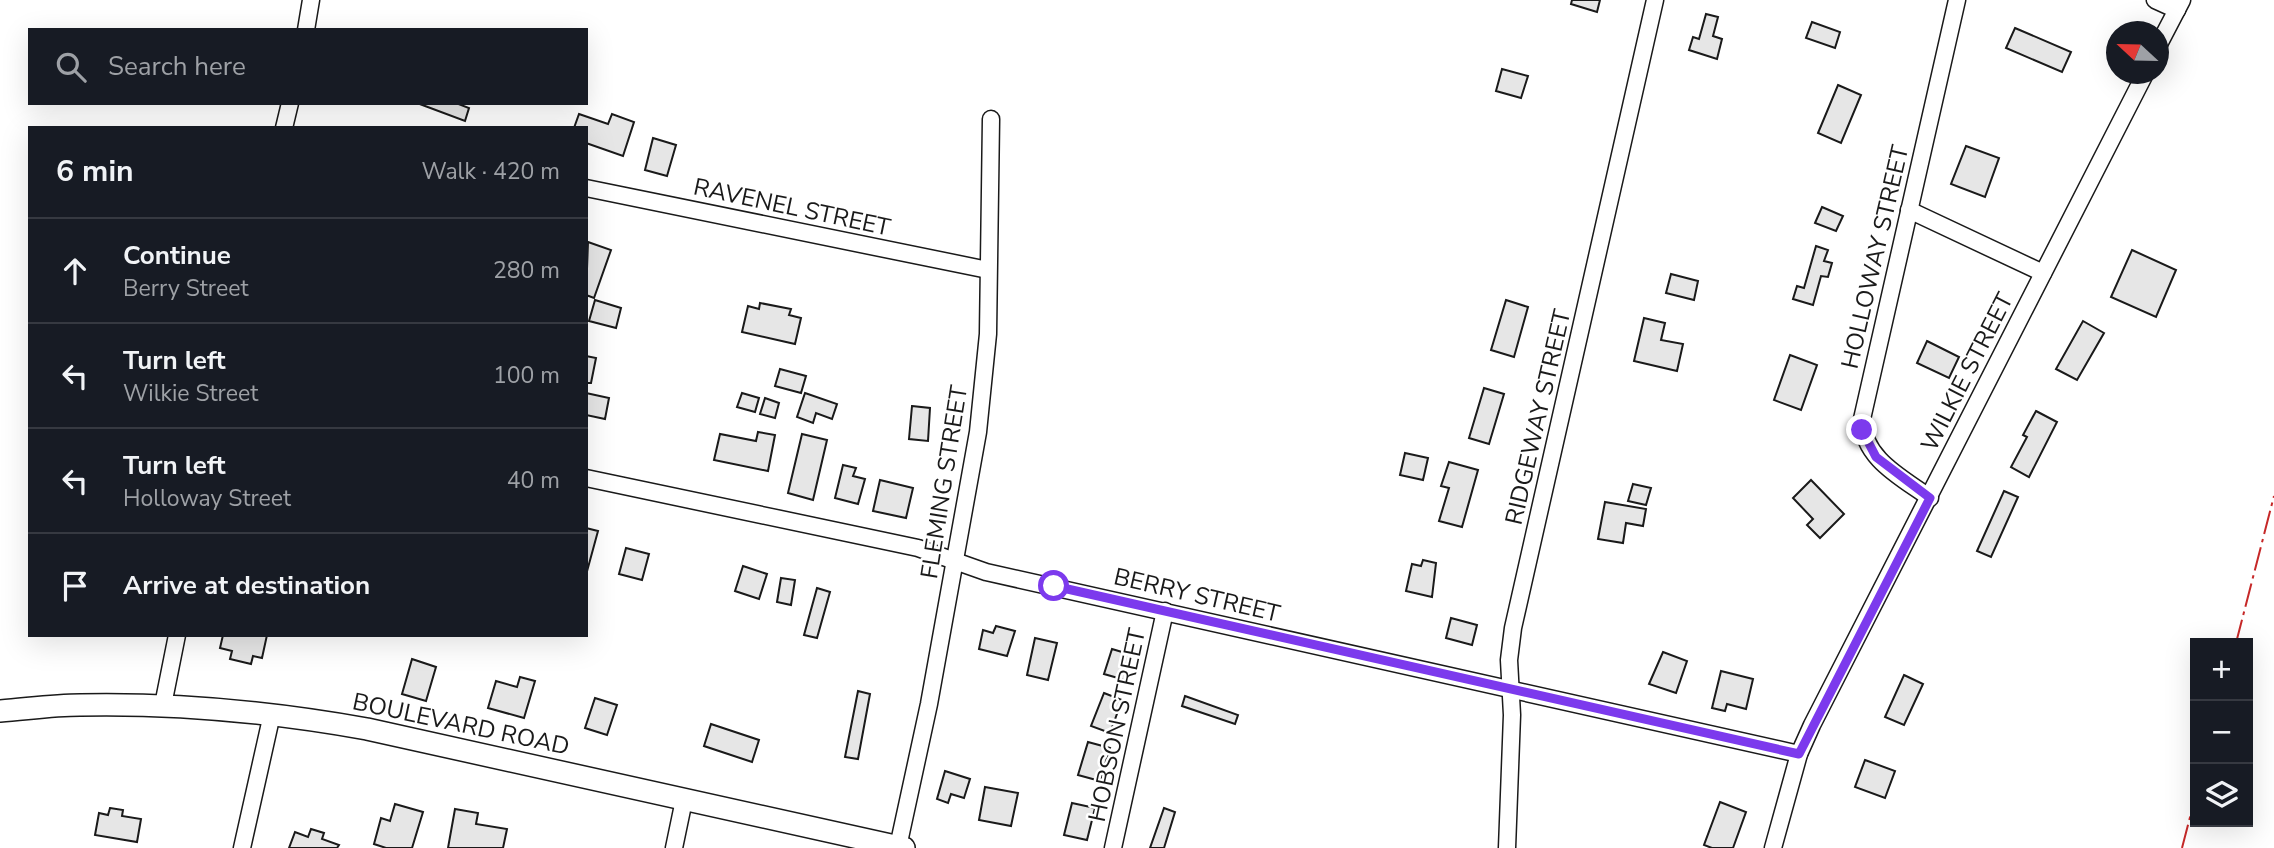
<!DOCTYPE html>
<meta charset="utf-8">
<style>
:root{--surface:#171b24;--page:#242831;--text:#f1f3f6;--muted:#9ea1a6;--line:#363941}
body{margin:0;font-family:"Nunito Sans",sans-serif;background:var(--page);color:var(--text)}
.controls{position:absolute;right:21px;bottom:21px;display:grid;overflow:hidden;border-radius:0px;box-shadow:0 7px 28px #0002}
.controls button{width:63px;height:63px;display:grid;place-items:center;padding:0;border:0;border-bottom:2px solid var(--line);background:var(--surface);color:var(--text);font:35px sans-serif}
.compass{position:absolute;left:2106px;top:21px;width:63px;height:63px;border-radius:50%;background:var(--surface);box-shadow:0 7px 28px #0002;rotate:292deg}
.stop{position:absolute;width:21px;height:21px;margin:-16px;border:5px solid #7c3aed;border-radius:50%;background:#fff}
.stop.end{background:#7c3aed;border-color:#fff;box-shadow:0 2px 7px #0008}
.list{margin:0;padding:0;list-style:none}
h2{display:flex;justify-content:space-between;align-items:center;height:91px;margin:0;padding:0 28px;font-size:30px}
h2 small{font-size:23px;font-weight:400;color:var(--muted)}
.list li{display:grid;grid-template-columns:46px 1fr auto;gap:21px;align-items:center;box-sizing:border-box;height:105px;padding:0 28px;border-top:2px solid var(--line)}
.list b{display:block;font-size:26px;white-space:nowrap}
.list p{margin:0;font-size:23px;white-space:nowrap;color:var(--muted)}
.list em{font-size:23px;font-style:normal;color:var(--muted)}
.icon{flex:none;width:38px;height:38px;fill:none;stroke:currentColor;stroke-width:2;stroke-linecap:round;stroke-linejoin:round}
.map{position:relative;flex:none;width:2274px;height:848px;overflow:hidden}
.search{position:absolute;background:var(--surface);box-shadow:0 7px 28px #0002;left:28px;top:28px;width:560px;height:77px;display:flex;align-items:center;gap:18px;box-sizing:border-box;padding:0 24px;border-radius:0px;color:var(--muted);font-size:26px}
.panel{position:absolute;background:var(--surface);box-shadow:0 7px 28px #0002;left:28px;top:126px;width:560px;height:511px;border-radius:0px}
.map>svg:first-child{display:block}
.building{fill:#e6e6e6;stroke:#1a1a1a;stroke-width:2}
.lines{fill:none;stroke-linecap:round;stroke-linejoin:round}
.minor-casing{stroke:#1a1a1a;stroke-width:19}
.tertiary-casing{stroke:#1a1a1a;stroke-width:24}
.minor{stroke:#fff;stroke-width:16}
.tertiary{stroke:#fff;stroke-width:21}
.power{stroke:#c62828;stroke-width:2;stroke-dasharray:24 5 3.5 5;stroke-linecap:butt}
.route{stroke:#7c3aed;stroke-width:9}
.labels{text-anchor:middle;stroke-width:5;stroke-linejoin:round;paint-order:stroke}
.street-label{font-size:24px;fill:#1a1a1a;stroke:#fff}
</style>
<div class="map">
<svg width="2274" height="848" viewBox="0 0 2274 848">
<rect width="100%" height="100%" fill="#fff"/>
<g class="building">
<path d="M1572 0H1600L1597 12 1571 4Z"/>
<path d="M1706 14 1718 17 1713 36 1722 39 1717 59 1689 50 1693 37 1699 39Z"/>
<path d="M1812 22 1840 32 1835 48 1806 38Z"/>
<path d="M2015 28 2071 52 2062 72 2006 48Z"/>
<path d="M1502 69 1528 76 1521 98 1496 91Z"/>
<path d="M1838 85 1861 95 1841 143 1818 133Z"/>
<path d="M417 103H456L469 108 465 121Z"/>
<path d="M579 114 608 124 612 114 634 122 623 156 586 143V128H574Z"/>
<path d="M653 138 676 145 667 176 645 170Z"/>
<path d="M1966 146 1999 158 1985 197 1951 184Z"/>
<path d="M1822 207 1843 216 1836 231 1815 223Z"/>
<path d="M588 242 611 250 594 298 586 295Z"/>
<path d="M1816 246 1828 250 1824 261 1832 263 1828 277 1821 276 1813 305 1793 299 1797 286 1804 288Z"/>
<path d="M2132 250 2176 270 2156 317 2111 297Z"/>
<path d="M1671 274 1698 281 1694 300 1666 293Z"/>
<path d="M595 300 621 308 616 328 589 321Z"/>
<path d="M1506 300 1528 307 1514 357 1491 350Z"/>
<path d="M760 303 791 309 789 315 801 318 795 344 742 332 748 306 759 309Z"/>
<path d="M1644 318 1665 323 1661 340 1683 344 1677 371 1634 361Z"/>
<path d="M2083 321 2104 333 2077 380 2056 369Z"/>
<path d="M1927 341 1959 357 1949 378 1917 363Z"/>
<path d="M1790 355 1817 365 1801 410 1774 400Z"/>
<path d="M586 356 596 358 591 383H586Z"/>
<path d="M780 369 806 376 801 393 775 386Z"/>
<path d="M1484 388 1504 394 1489 444 1469 438Z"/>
<path d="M586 393 609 398 605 419 586 415Z"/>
<path d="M742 393 759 398 755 412 737 407Z"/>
<path d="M805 393 837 404 832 419 816 413 813 423 797 417Z"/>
<path d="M765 398 779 403 775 418 760 414Z"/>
<path d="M912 406 930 408 928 441 909 439Z"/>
<path d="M2036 411 2057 422 2029 477 2011 467 2027 437 2023 435Z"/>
<path d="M758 432 775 435 768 471 714 460 720 434 756 441Z"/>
<path d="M802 434 827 440 813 500 788 493Z"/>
<path d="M1405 453 1428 458 1423 480 1400 475Z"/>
<path d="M1449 462 1478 470 1462 527 1439 521 1449 488 1441 486Z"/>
<path d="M843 465 856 468 853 476 865 479 858 504 835 498Z"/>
<path d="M880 480 913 488 906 518 873 511Z"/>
<path d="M1811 480 1844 514 1820 538 1807 525 1813 519 1793 498Z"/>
<path d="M1633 484 1651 488 1646 505 1628 501Z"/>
<path d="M2004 491 2018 497 1991 557 1977 551Z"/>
<path d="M1605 502 1646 509 1643 526 1626 523 1623 543 1598 539Z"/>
<path d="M586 528 598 531 586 575Z"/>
<path d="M626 548 649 554 642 580 619 574Z"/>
<path d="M1423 560 1436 563 1432 597 1406 591 1412 564 1421 566Z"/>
<path d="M743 566 767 574 759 599 735 591Z"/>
<path d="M781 578 795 580 791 605 777 602Z"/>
<path d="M817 588 830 592 817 638 804 635Z"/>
<path d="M1451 618 1477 625 1472 645 1446 638Z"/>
<path d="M996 626 1015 631 1007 656 979 649 983 630 993 633Z"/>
<path d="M223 635H267L262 658 253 656 251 664 230 659 232 651 220 648Z"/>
<path d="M1035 638 1057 643 1048 680 1027 675Z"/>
<path d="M1112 649 1132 655 1125 680 1104 674Z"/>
<path d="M1663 652 1687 661 1676 693 1649 684Z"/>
<path d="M412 659 436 667 426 701 402 694Z"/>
<path d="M1721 671 1753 679 1746 709 1727 704 1725 711 1712 708Z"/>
<path d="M1904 675 1923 684 1904 725 1885 717Z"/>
<path d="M520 677 535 681 524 718 488 708 496 681 517 687Z"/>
<path d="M858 691 870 694 858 759 845 757Z"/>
<path d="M1104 693 1122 700 1110 733 1091 726Z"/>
<path d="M1185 696 1238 715 1235 724 1182 706Z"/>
<path d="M595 698 617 705 607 735 585 728Z"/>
<path d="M711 724 759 740 752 762 704 746Z"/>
<path d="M1088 742 1110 748 1100 781 1078 775Z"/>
<path d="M1865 760 1895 771 1885 798 1855 787Z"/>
<path d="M945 771 970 779 964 798 951 794 948 803 937 799Z"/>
<path d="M985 787 1018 793 1011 826 979 820Z"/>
<path d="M1720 802 1746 812 1733 848H1712L1704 845Z"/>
<path d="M1072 803 1095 808 1087 840 1064 835Z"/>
<path d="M395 804 423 812 412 848H386L374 844 381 818 390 821Z"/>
<path d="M110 808 123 810 122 816 141 819 137 842 95 835 99 813 108 815Z"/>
<path d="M1164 808 1175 812 1164 848H1150Z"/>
<path d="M455 809 478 813 476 824 507 829 503 848H448Z"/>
<path d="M311 829 324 833 322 839 339 845 337 848H289L295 832 308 837Z"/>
</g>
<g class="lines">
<g class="minor-casing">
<g id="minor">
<path d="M2155 0 2177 10"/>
<path d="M306 30 311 0"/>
<path d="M2158 46 2182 0"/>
<path d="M284 128 290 103"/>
<path d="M586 188 988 270"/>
<path d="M1909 210 2043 273"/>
<path d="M586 478 918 548 986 572 1799 754"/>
<path d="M1930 498C1901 477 1863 459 1862 419L1957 0"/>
<path d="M163 705 177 635"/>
<path d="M898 847 929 704 978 432 988 334 991 119"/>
<path d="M242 848 272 714"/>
<path d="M674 848 684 800"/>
<path d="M1113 848 1165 611"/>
<path d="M1507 848 1512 715 1509 660 1513 628 1655 0"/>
<path d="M1773 848 1799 754 1812 725 2145 74"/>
</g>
</g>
<g class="tertiary-casing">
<path id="tertiary" d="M0 711C27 709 53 705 80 705 177 703 272 712 367 729L904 848"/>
</g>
<use href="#minor" class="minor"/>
<use href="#tertiary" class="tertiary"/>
<g class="power">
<path d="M2236 643 2274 496"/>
<path d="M2182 848 2195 798"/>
</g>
</g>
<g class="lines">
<path class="route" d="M1054 586 1799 754 1930 498 1876 457 1862 430"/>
</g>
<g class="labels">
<g class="street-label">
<text transform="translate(792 207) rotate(12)" y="8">RAVENEL STREET</text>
<text transform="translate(1875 257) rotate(-77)" y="8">HOLLOWAY STREET</text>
<text transform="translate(1967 372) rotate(-63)" y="8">WILKIE STREET</text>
<text transform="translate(1538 417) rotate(-77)" y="8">RIDGEWAY STREET</text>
<text transform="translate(944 482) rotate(-81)" y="8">FLEMING STREET</text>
<text transform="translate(1197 595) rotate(13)" y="8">BERRY STREET</text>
<text transform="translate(461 724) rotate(12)" y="8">BOULEVARD ROAD</text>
<text transform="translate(1117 725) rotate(-78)" y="8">HOBSON STREET</text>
</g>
</g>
</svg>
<div class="controls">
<button>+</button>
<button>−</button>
<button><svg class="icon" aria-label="layers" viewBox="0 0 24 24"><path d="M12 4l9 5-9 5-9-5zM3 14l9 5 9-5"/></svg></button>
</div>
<svg class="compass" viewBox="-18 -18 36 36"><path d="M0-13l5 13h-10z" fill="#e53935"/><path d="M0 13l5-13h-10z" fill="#9ea1a6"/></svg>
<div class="stop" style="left:1054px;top:586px"></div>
<div class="stop end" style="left:1862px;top:430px"></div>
<div class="search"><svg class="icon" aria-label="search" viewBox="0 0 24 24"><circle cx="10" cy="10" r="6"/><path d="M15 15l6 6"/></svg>Search here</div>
<section class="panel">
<h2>6 min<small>Walk · 420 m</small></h2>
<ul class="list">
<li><svg class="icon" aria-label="ahead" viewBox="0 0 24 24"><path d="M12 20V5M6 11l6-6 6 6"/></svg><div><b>Continue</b><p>Berry Street</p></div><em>280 m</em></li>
<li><svg class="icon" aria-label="left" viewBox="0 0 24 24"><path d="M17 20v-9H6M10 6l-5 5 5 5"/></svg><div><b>Turn left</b><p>Wilkie Street</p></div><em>100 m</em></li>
<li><svg class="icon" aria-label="left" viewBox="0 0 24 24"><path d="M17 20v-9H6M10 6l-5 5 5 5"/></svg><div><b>Turn left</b><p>Holloway Street</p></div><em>40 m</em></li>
<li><svg class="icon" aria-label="arrive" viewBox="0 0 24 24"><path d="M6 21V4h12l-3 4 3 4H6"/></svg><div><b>Arrive at destination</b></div></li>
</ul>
</section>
</div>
